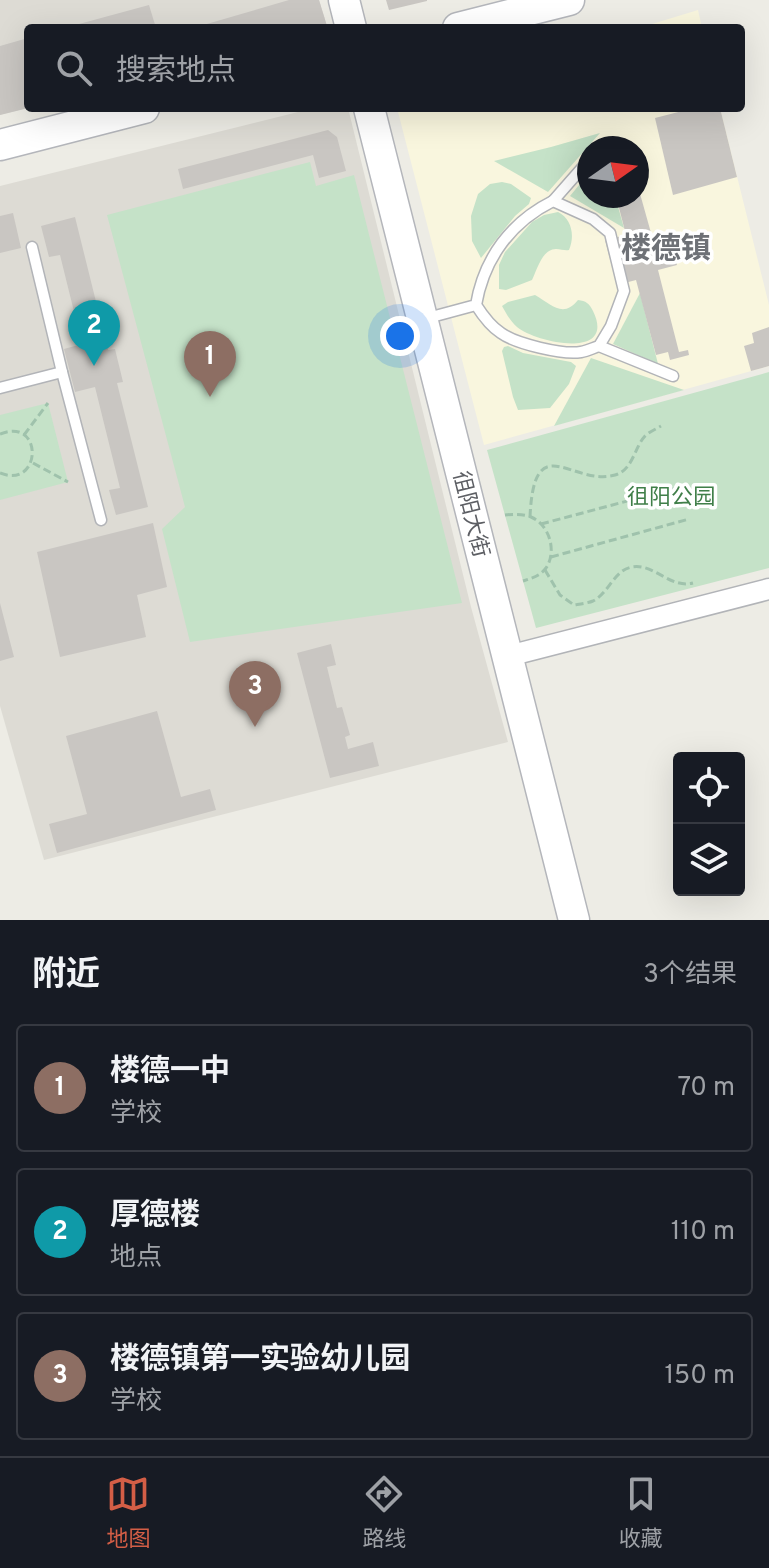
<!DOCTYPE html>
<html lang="zh">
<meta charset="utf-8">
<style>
:root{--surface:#171b24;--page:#20242c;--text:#f1f3f6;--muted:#9ea1a6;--line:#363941;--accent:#d35e46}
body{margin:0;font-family:Overpass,"Noto Sans SC",sans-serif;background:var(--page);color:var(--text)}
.controls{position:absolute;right:24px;bottom:24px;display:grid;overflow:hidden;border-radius:8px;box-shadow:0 8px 32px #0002}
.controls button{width:72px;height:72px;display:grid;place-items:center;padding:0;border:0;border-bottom:2px solid var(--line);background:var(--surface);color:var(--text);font:40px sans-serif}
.compass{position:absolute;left:577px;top:136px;width:72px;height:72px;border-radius:50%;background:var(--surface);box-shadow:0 8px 32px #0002;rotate:76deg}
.you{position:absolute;left:400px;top:336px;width:28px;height:28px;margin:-20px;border:6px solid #fff;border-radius:50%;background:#1a73e8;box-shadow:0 0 0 12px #1a73e833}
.badge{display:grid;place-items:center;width:52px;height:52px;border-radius:50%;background:var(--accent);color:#fff;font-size:26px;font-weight:700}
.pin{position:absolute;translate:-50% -66px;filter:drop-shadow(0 2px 4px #0008)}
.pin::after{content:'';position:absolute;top:42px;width:28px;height:24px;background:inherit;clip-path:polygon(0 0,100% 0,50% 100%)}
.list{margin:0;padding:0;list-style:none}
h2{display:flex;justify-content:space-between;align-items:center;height:104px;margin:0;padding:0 32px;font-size:34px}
h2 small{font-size:26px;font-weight:400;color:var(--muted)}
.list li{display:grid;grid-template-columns:52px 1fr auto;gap:24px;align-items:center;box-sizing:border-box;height:128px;margin:0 16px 16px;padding:0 16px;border:2px solid var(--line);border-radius:8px}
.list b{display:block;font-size:30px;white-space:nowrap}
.list p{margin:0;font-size:26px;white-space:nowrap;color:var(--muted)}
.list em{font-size:26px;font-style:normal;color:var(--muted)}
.icon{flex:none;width:44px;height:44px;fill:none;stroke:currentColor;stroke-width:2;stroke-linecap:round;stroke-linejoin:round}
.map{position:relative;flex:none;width:769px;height:920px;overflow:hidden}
.search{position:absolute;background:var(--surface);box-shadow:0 8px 32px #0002;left:24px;right:24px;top:24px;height:88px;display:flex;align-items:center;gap:20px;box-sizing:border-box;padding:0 28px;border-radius:8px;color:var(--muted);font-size:30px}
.sheet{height:536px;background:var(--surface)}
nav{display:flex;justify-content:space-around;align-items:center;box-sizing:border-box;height:112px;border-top:2px solid var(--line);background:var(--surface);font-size:22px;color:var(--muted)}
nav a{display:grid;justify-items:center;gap:4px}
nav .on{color:var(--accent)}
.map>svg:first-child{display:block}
.commercial{fill:#f9f6de;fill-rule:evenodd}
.education{fill:#dddbd4}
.green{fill:#c5e2c8}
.building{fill:#c9c6c2}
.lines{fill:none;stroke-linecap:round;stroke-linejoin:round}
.lane-casing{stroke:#b2b4b8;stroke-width:13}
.street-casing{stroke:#b2b4b8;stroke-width:23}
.secondary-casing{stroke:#b4b6bb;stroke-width:33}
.path{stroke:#9fc2ac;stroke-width:3;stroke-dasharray:8 4;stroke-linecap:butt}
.lane{stroke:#fff;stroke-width:10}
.street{stroke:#fff;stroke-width:20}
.secondary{stroke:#fff;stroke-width:30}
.labels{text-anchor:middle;stroke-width:7;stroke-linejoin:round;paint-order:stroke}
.park-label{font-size:22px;fill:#407f49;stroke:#fff}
.street-label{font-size:22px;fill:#5d5f64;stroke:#fff}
.district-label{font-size:30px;font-weight:bold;fill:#6e7176;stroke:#fff}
</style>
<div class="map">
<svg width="769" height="920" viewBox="0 0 769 920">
<rect width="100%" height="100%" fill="#edece5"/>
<g class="commercial">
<path d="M698 10 702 28H639Z"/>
<path d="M397 108H720L769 305V366L484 445ZM589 148H637V196H589Z"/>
</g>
<g class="education">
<path d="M0 0H319L327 26 319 28H28V108L0 115Z"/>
<path d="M314 108H348L471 607 508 742 44 860 0 706V186Z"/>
</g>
<g class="green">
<path d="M600 133 548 192 494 161 551 147Z"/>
<path d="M310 162 316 186 354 175 462 603 190 642 162 529 185 507 107 215Z"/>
<path d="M589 173V196H615L624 228 570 196Z"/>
<path d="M502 182 511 184 531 198 529 204 515 216 481 258 472 241 471 216 478 194 490 184Z"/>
<path d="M558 212C572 219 575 236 569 250 565 251 561 249 556 249 542 249 537 270 532 280L506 290 499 289V265L505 252 532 222 544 215Z"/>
<path d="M640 293 658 364 613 344Z"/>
<path d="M535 295C551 304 563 319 578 300 586 301 589 303 593 311 617 360 536 343 517 327 510 321 506 313 502 306L508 302Z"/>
<path d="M508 346 523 353 571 362 576 366 569 384 550 408 518 410 513 397 502 351 504 347Z"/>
<path d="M591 358 684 390 554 426Z"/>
<path d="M769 372V568L536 628 487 450Z"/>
<path d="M48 403 68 482 0 500V415Z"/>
</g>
<g class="building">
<path d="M289 0H319L327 26 319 28H193Z"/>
<path d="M386 0H427V1L389 10Z"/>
<path d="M149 5 156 28H68V27Z"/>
<path d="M28 38V108L0 115V46Z"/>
<path d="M694 108H720L737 177 673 195 655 118Z"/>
<path d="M328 130 337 137 346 171 319 178 313 155 183 189 178 169Z"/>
<path d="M637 183 653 240 669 236 677 265 658 270 679 352 688 350 689 355 670 360 668 352 656 355 636 280 617 285 605 240 626 235 616 196H637Z"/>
<path d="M13 213 21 248 0 253V216Z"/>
<path d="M75 217 108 350 115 349 123 382 117 383 148 507 116 515 109 490 120 488 95 387 75 392 64 349 82 344 60 255 49 257 41 226Z"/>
<path d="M769 327V366L751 371 744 346 754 343 752 333Z"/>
<path d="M153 523 167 587 137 595 146 637 60 657 37 552Z"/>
<path d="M0 603 14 657 0 661Z"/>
<path d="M331 644 336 665 327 667 337 708 342 707 350 735 345 737 348 749 373 742 379 766 330 778 297 653Z"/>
<path d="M157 711 181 797 210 789 216 810 57 853 49 824 87 814 66 736Z"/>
</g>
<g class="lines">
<g class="lane-casing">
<g id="lane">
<path d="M599 148 601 146"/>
<path d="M553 201 589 160"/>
<path d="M32 247 62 372"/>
<path d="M424 319 476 305C483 316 490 326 501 333 516 344 563 355 581 352 587 351 593 348 599 346L611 326 624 291 610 233 593 219 553 201C511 222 484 258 476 305"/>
<path d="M599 346 673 376"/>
<path d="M0 388 62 372 101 520"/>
</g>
</g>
<g class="street-casing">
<path id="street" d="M508 656 769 589"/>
</g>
<g class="secondary-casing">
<g id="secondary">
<path d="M344 0 351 28"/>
<path d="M458 28 569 0"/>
<path d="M369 108 574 920"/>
<path d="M0 145 144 108"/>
</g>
</g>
<g class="path">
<path d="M0 434C44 416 42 490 0 473"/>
<path d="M24 435 48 403"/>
<path d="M33 463 68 482"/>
<path d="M505 515C514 514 523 514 531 517 550 525 557 552 546 568 540 576 532 578 523 581"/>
<path d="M530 517C534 426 572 487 615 475 633 470 634 448 645 436 649 432 656 429 661 426"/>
<path d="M541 524 680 487"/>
<path d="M551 557 689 519"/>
<path d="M545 570 560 595 574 605C580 604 588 603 593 601 609 593 614 570 632 567 654 563 670 589 693 583"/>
</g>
<use href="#lane" class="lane"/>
<use href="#street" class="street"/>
<use href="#secondary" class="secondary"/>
</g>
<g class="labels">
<g class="park-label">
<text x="671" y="504">徂阳公园</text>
</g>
<g class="street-label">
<text transform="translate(472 514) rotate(76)" y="8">徂阳大街</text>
</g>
<g class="district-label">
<text x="666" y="258">楼德镇</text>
</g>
</g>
</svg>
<div class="controls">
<button><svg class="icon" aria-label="locate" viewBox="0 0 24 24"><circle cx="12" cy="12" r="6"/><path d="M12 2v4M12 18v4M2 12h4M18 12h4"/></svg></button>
<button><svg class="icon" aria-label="layers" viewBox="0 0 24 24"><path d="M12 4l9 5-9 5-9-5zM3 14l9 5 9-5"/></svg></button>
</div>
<svg class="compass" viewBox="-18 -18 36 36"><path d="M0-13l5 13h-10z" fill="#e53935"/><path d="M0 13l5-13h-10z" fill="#9ea1a6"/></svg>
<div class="you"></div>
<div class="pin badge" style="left:210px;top:397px;background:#8d6e63">1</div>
<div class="pin badge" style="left:94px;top:366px;background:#0f9aa8">2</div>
<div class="pin badge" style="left:255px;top:727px;background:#8d6e63">3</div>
<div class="search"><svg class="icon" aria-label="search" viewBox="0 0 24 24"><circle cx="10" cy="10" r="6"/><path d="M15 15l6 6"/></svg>搜索地点</div>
</div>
<section class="sheet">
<h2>附近<small>3个结果</small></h2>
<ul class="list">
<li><span class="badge" style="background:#8d6e63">1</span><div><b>楼德一中</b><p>学校</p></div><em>70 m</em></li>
<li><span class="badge" style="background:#0f9aa8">2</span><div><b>厚德楼</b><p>地点</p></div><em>110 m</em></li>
<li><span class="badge" style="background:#8d6e63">3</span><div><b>楼德镇第一实验幼儿园</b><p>学校</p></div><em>150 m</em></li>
</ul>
</section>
<nav>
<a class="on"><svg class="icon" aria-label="map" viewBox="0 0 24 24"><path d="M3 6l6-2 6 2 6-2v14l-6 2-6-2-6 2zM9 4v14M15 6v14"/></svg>地图</a>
<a><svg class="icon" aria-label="directions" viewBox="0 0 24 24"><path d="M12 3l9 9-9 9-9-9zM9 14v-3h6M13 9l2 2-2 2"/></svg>路线</a>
<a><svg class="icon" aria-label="saved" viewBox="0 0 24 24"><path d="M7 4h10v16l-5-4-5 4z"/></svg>收藏</a>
</nav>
